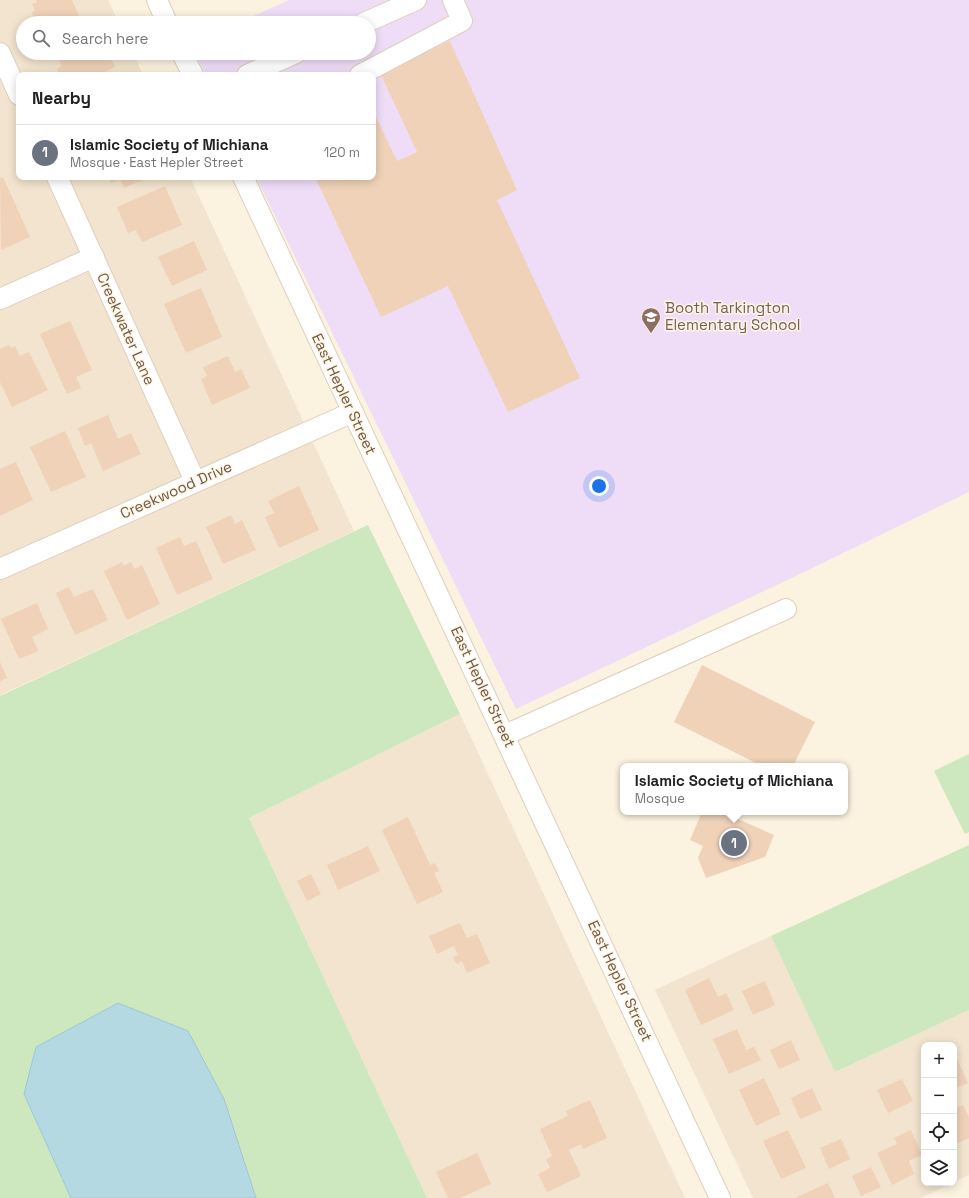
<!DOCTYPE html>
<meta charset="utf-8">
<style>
:root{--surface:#fff;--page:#f2f2f2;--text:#202124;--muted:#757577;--line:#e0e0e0;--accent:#0f766e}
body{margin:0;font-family:"Space Grotesk",sans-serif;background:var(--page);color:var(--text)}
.controls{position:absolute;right:12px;bottom:12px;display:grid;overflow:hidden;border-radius:8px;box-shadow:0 2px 10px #0003}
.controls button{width:36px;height:36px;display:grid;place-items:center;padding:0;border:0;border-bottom:1px solid var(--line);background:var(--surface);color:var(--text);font:20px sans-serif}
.you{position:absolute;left:599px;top:486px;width:14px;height:14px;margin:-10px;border:3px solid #fff;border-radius:50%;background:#1a73e8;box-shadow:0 0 0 6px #1a73e833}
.badge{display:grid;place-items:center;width:26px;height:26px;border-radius:50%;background:var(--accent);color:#fff;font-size:13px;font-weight:700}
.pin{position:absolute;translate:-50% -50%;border:2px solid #fff;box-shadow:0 1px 4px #0006}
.popup{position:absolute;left:620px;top:763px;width:228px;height:52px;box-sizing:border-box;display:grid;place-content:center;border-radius:8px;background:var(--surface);filter:drop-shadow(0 1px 3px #0005);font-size:13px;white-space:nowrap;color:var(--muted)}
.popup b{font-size:15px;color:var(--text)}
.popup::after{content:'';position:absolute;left:50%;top:100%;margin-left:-8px;border:8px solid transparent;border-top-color:var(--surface)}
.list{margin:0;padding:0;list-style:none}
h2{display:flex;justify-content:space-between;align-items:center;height:52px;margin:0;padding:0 16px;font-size:17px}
h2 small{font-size:13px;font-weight:400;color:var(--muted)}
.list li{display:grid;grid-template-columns:26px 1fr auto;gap:12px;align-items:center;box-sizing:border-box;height:56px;padding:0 16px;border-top:1px solid var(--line)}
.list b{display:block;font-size:15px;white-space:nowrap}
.list p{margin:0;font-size:13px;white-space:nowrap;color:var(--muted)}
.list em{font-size:13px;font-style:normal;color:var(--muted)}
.icon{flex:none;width:22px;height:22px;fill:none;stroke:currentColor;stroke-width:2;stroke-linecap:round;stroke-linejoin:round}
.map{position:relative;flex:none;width:969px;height:1198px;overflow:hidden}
.search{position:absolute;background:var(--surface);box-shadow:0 2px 10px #0003;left:16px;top:16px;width:360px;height:44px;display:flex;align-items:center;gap:10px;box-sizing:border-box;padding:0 14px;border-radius:22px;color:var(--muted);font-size:15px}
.panel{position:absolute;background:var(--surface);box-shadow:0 2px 10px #0003;left:16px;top:72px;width:360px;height:108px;border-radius:8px}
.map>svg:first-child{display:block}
.residential{fill:#f2e4ce}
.education{fill:#efddf7}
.green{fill:#cde7bf}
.water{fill:#b5d9e3;stroke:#9cc8d4}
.building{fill:#efd2b8}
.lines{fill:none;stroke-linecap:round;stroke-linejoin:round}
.minor-casing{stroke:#decfbc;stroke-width:22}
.minor{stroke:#fff;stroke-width:20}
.labels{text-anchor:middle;stroke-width:3;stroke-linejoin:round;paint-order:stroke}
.education-label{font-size:15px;fill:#785e54;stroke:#fef6e5;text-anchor:start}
.street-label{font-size:15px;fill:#705948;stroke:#fef6e5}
</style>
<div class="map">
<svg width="969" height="1198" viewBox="0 0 969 1198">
<rect width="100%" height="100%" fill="#fbf2df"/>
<g class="residential">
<path d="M0 0H108L119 23H23V53H133L143 75H19V177H190L354 531 0 695Z"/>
<path d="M460 714 685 1198H427L249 818Z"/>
<path d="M771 936 835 1072 969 1010V1175L954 1182V1045H924V1183H952L921 1198H753L655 990Z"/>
</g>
<path class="education" d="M289 0H969V492L804 572 516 709 256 177H373V75H206L195 53H369V23H238Z"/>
<g class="green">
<path d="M368 525 460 714 249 818 427 1198H0V696Z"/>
<path d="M969 754V832L965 834 934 771Z"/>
<path d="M969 845V1010L835 1072 771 936Z"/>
</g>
<path class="water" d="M118 1003 188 1031 224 1099 256 1198H71L24 1094 36 1047Z"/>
<g class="building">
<path d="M36 0H72L79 16 62 23H36L32 12 35 11 32 4 37 2Z"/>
<path d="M450 41 517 190 497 200 580 378 508 412 448 286 381 317 315 177H373V119L376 117 397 161 417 152 380 73Z"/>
<path d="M60 53H108L115 67 98 75H60L57 69 62 66 59 60 63 59Z"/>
<path d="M3 177 30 237 1 250 0 178Z"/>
<path d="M109 177H150L124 188 120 179 111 183Z"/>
<path d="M165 186 182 225 142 242 136 230 128 233 117 207Z"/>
<path d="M194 241 207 270 172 286 158 257Z"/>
<path d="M201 288 222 337 186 353 164 304Z"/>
<path d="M70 321 92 370 76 377 81 388 67 394 40 334Z"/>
<path d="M9 345 11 348 15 346 20 356 29 352 48 390 12 407 0 382V349Z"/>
<path d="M228 356 235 372 241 369 250 388 212 405 201 379 207 376 203 367Z"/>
<path d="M108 415 118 439 131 433 141 454 103 471 91 443 85 446 78 428Z"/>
<path d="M65 431 86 477 51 492 30 447Z"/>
<path d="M16 462 33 500 0 516V469Z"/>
<path d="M299 486 319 530 279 548 265 517 274 513 268 501Z"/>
<path d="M231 515 235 524 242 520 256 550 223 564 206 527Z"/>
<path d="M180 537 184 546 196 541 213 579 177 595 156 548Z"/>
<path d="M122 562 124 566 131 562 134 569 142 565 160 604 127 620 104 571Z"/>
<path d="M69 587 74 597 93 589 108 620 75 635 56 593Z"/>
<path d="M37 603 48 629 32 637 38 651 19 659 1 619Z"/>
<path d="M0 662 7 678 0 681Z"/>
<path d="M702 665 815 722 793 766H762L674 722Z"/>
<path d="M702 812H722L774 835 765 857 706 878 698 858 703 846 690 840Z"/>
<path d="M408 817 430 865 435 863 439 871 434 873 443 892 417 904 382 830Z"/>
<path d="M368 846 380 871 338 890 327 865Z"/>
<path d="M311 874 321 894 307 901 297 881Z"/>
<path d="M460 923 467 938 477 934 490 963 467 973 462 961 457 964 453 957 458 955 454 946 437 954 429 936Z"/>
<path d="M709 978 718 997 726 993 734 1010 701 1025 685 990Z"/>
<path d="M765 981 775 1005 753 1015 742 991Z"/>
<path d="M737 1029 746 1050 754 1047 761 1060 729 1074 713 1039Z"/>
<path d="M791 1040 800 1060 779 1069 770 1050Z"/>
<path d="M957 1059 968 1083 954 1089V1060Z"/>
<path d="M764 1078 781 1114 756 1126 739 1090Z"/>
<path d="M902 1079 913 1101 888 1113 877 1090Z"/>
<path d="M812 1088 822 1110 800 1119 791 1098Z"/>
<path d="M590 1100 607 1138 583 1149 581 1144 569 1150 581 1176 547 1192 538 1174 550 1168 546 1159 552 1156 540 1129 568 1116 566 1111Z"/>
<path d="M963 1105 969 1117V1138L954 1145V1109Z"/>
<path d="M788 1130 806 1168 781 1179 763 1141Z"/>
<path d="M911 1130 922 1155 909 1161 914 1174 892 1185 877 1153 897 1144 894 1138Z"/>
<path d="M841 1139 850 1159 829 1169 820 1148Z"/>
<path d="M477 1153 491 1184 460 1198H448L436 1172Z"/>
<path d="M871 1167 881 1187 861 1196 852 1176Z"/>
<path d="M828 1183 835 1198H795Z"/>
</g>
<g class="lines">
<g class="minor-casing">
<g id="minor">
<path d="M157 0 167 23"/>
<path d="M364 23 416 0"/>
<path d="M0 53 19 95"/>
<path d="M182 53 193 75"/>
<path d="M247 75 296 53"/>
<path d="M360 75 462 21 453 0"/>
<path d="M57 177 195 481"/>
<path d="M243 177 720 1198"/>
<path d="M0 299 94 257"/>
<path d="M0 569 353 412"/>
<path d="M505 735 786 609"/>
</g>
</g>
<use href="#minor" class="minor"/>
</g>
<defs>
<g id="school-pin" transform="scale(1)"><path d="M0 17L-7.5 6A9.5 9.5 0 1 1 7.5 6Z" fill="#8d6e63" stroke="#fef6e5"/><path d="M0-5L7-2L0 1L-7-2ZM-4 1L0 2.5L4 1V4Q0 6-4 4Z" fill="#fff"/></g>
</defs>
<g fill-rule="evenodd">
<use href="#school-pin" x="651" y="317"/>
</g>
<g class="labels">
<g class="education-label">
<text x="665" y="313">Booth Tarkington<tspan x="665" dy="17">Elementary School</tspan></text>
</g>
<g class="street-label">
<text transform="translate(126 329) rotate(66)" y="5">Creekwater Lane</text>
<text transform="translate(344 394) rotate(65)" y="5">East Hepler Street</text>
<text transform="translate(176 490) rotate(-24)" y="5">Creekwood Drive</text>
<text transform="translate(483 687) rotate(65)" y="5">East Hepler Street</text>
<text transform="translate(620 981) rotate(65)" y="5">East Hepler Street</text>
</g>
</g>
</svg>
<div class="controls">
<button>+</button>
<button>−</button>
<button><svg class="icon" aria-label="locate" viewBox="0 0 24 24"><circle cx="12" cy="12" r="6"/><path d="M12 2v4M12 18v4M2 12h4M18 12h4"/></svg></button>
<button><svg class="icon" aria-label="layers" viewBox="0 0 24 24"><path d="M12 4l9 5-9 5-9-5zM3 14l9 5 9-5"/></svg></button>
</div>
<div class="you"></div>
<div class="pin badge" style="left:734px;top:843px;background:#6b7280">1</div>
<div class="popup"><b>Islamic Society of Michiana</b>Mosque</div>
<div class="search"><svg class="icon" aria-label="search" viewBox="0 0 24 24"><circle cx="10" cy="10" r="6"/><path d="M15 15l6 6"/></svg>Search here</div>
<section class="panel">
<h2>Nearby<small></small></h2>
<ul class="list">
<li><span class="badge" style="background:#6b7280">1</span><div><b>Islamic Society of Michiana</b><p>Mosque · East Hepler Street</p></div><em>120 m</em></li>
</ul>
</section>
</div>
